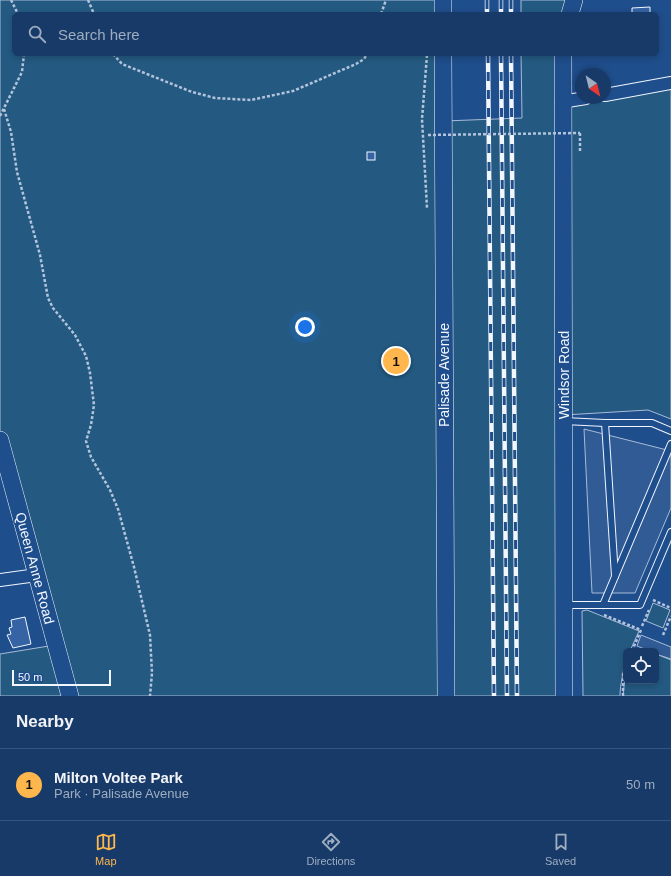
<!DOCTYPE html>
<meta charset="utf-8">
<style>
:root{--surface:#173a69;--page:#20416f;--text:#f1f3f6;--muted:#9eadc0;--line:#36547d;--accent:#ffb74d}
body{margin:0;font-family:Arial,sans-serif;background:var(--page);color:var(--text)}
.controls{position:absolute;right:12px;bottom:12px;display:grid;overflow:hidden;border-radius:6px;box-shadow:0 2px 6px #0003}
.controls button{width:36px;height:36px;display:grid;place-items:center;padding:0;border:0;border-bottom:1px solid var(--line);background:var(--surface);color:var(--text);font:20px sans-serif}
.compass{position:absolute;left:575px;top:68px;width:36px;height:36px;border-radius:50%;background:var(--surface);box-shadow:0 2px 6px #0003;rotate:145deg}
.scale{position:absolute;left:12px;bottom:10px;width:99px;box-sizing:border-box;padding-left:4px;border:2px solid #f2f6ff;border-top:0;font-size:11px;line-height:14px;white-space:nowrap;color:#f2f6ff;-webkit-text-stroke:3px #1f4e8c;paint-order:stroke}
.you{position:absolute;left:305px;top:327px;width:14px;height:14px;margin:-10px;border:3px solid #fff;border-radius:50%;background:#1a73e8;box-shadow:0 0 0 6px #1a73e833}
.badge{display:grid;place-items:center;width:26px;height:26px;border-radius:50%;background:var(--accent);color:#111;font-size:13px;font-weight:700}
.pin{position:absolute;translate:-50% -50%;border:2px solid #fff;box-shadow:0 1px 4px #0006}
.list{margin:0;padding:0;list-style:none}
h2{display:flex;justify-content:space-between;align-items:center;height:52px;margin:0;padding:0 16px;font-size:17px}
h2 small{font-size:13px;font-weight:400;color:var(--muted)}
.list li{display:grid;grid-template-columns:26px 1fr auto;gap:12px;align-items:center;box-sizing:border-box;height:72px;padding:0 16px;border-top:1px solid var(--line)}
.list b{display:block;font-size:15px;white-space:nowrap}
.list p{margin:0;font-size:13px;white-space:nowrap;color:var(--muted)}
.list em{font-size:13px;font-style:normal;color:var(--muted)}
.icon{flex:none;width:22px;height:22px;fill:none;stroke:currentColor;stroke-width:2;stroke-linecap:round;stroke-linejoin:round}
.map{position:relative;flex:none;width:671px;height:696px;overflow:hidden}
.search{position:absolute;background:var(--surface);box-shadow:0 2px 6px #0003;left:12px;right:12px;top:12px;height:44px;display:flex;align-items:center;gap:10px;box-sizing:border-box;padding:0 14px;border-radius:6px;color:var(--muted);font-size:15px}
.sheet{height:124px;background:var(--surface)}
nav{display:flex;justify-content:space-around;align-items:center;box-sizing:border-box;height:56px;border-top:1px solid var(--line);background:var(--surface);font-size:11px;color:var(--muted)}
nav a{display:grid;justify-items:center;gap:2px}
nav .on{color:var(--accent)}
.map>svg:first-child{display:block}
.green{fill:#245a82;stroke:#a8bbd7}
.parking{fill:#305b95;stroke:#a8bbd7}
.building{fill:#3563a3;stroke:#f2f6ff}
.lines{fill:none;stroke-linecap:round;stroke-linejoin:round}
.lane-casing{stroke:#f2f6ff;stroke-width:8}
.street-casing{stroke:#f2f6ff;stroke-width:14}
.secondary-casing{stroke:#f2f6ff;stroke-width:18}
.path{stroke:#b3c4dc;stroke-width:2.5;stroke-dasharray:3 2;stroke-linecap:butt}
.lane{stroke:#1f4e8c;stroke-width:6}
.street{stroke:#1f4e8c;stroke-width:12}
.secondary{stroke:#1f4e8c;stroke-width:17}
.rail-casing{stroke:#f2f6ff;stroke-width:4.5}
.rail{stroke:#1f4e8c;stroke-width:3;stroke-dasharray:9;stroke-linecap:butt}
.path-bridge{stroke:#b3c4dc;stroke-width:2.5;stroke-dasharray:3 2;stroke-linecap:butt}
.labels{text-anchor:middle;stroke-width:3;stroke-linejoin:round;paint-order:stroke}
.street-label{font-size:14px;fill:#f2f6ff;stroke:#1f4e8c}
</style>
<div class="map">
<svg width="671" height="696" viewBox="0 0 671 696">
<rect width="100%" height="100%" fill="#1f4e8c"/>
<g class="green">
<path d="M0 0H443V14H14V54H443L444 121 522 118 521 54H563L561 102 586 98H605L671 83V419L648 410 564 415V696H0V654L55 645 0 440Z"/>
<path d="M521 0H574L570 14H521Z"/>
<path d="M653 603 670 610 663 628 646 621Z"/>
<path d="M587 610 639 631 630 651H626C626 666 620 680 620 696H583L582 611Z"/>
<path d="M656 654 671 660V696H623L626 668V681H656Z"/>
</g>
<g class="parking">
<path d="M584 429 671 451V508L635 593H592Z"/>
<path d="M641 635 671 647V659L656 654V651H650L637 646Z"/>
</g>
<g class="building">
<path d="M650 7V14H632V8Z"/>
<rect x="367" y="152" width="8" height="8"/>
<path d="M25 617 31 644 13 648 7 635 11 634 9 628 12 627 11 620Z"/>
</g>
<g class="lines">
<g class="lane-casing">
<g id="lane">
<path d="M564 421 605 423H652L671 431"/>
<path d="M605 423 615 576"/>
<path d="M564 605H640L671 532"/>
<path d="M603 605 671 444"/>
</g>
</g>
<g class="street-casing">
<g id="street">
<path d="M605 95 671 83"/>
<path d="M561 102 586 98"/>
<path d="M0 580 37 575"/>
</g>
</g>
<g class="secondary-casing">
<g id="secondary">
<path d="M443 0V14"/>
<path d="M570 14 574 0"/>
<path d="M443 54 446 696"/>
<path d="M563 54 564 696"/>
<path d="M0 440 70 696"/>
</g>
</g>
<g class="path">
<path d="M11 0 18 14"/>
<path d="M88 0 94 14"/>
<path d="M381 14 386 0"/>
<path d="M113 54 122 64 192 92 215 98 251 100 293 91 356 64 364 59 367 54"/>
<path d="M427 55 422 119 427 208"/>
<path d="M4 109 11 132 17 172 40 255 48 298 53 308 75 335 86 356 90 373 94 405 91 425 86 441 91 457 110 490 118 509 134 567 150 635 152 673 150 696"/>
<path d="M0 116 22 72 24 54"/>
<path d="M580 151V133"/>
<path d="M653 600 671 608"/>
<path d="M604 615 641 630 632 651"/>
<path d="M642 626 649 610"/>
<path d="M663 635 671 616"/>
<path d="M623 696V674L626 664"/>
</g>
<use href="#lane" class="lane"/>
<use href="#street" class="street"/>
<use href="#secondary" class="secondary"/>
<g class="rail-casing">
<g id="rail">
<path d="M487 0V14"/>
<path d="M501 0V14"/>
<path d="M511 0V14"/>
<path d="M488 54 494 696"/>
<path d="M501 54 507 696"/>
<path d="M511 54 517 696"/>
</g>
</g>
<use href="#rail" class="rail"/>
<path class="path-bridge" d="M428 135 580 133"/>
</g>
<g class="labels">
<g class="street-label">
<text transform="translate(444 375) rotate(-90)" y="5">Palisade Avenue</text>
<text transform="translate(564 375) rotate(-90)" y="5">Windsor Road</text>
<text transform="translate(35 568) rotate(75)" y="5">Queen Anne Road</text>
</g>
</g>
</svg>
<div class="controls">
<button><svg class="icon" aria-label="locate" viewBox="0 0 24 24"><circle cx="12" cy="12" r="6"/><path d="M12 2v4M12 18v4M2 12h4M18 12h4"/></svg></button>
</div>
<svg class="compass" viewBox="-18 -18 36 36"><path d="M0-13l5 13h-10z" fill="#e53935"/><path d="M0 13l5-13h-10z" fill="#9eadc0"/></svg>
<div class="scale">50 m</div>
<div class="you"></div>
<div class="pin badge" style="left:396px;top:361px">1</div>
<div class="search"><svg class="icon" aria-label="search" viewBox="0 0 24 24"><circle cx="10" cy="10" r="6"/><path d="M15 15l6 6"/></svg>Search here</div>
</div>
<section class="sheet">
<h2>Nearby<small></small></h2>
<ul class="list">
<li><span class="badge">1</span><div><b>Milton Voltee Park</b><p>Park · Palisade Avenue</p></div><em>50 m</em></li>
</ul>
</section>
<nav>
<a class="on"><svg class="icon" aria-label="map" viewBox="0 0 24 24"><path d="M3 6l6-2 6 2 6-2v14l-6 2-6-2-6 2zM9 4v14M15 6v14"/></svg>Map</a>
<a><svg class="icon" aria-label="directions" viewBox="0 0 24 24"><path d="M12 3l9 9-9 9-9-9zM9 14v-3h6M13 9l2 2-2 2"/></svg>Directions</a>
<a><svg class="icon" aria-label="saved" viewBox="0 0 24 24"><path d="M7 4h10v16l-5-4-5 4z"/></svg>Saved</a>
</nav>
